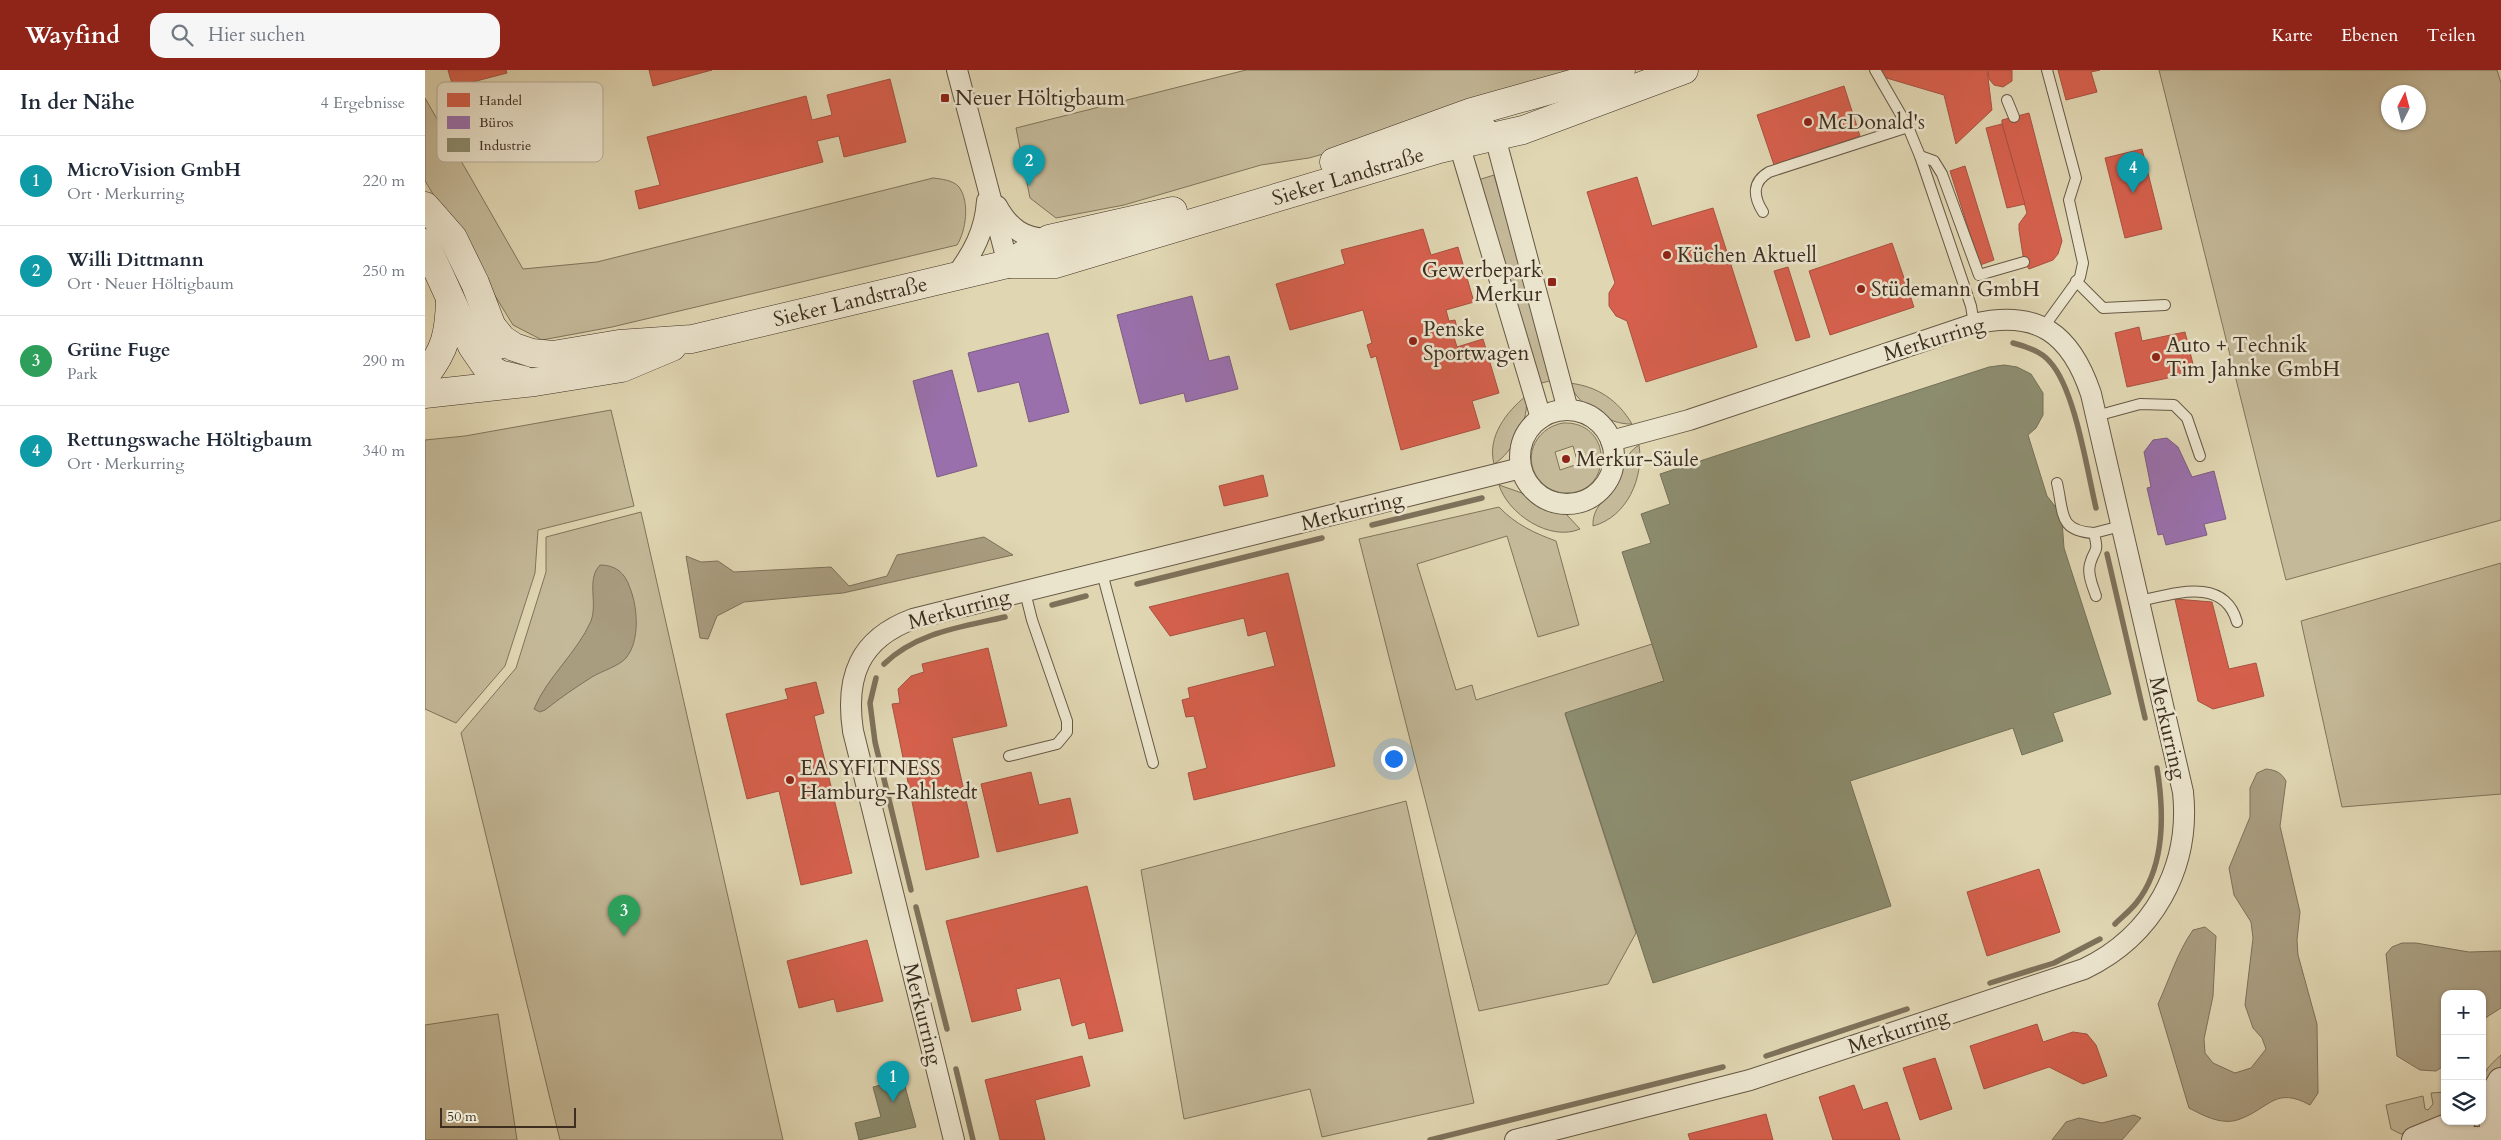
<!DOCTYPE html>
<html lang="de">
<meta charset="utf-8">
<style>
:root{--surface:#fff;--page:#f6f6f7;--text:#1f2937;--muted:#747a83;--line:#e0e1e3;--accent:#8f2418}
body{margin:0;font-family:Cardo,serif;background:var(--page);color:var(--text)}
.controls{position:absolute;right:15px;bottom:15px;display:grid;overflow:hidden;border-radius:10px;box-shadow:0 1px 4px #0004}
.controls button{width:45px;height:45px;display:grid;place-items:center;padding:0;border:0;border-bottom:1px solid var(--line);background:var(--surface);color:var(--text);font:25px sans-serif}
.compass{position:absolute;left:1956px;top:15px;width:45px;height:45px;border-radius:50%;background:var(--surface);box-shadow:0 1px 4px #0004;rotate:6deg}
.scale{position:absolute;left:15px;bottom:12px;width:136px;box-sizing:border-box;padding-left:5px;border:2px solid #3d2e20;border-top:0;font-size:14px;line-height:18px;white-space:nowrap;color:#3d2e20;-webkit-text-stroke:4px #ebe4cd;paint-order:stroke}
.you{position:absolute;left:968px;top:688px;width:18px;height:18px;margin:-12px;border:4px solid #fff;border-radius:50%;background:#1a73e8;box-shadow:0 0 0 8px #1a73e833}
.badge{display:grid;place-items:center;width:32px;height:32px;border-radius:50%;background:var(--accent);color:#fff;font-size:16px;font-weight:700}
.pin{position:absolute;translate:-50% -41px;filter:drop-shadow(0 1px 2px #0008)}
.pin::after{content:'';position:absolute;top:26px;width:18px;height:15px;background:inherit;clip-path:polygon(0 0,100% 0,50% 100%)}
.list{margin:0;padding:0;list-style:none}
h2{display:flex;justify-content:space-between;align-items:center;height:65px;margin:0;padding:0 20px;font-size:21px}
h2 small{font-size:16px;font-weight:400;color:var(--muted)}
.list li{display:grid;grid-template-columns:32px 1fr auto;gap:15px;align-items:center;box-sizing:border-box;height:90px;padding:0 20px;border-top:1px solid var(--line)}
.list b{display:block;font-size:19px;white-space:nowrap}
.list p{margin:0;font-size:16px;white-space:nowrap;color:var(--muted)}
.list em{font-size:16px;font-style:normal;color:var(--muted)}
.icon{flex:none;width:28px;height:28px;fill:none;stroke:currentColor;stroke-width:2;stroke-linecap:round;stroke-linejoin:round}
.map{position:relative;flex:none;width:2076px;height:1070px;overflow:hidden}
header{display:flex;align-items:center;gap:30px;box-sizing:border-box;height:70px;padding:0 25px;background:var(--accent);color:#fff}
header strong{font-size:24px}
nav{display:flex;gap:28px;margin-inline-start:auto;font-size:18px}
.search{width:350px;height:45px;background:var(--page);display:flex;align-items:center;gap:12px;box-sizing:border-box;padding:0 18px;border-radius:15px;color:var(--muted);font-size:19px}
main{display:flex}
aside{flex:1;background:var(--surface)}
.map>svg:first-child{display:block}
.green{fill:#c4b999;stroke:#80745c;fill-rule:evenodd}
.water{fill:#a99d80;stroke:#7e715a}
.shops{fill:#d6604d;stroke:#a85140}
.offices{fill:#9970ab;stroke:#7d5c81}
.industry{fill:#8c8c6e;stroke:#747057}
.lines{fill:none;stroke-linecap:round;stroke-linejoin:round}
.stream{stroke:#7e715a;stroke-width:5.5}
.service-casing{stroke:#665844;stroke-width:12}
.minor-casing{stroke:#665844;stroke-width:22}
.tertiary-casing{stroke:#665844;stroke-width:28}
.secondary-casing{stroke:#3d2e20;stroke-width:29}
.service{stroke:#ebe4cd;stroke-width:10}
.minor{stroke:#ebe4cd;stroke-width:20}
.tertiary{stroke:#ebe4cd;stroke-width:26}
.secondary{stroke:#ebe4cd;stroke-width:28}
.poi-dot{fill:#8f2418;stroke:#ebe4cd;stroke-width:2}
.labels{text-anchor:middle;stroke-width:5;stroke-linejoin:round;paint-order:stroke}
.poi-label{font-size:21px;fill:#3d2e20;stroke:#ebe4cd;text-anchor:start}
.street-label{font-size:21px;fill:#3d2e20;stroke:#ebe4cd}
.key{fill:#ebe4cd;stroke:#b7ad99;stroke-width:1}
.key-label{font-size:14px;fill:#3d2e20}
</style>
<header>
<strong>Wayfind</strong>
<div class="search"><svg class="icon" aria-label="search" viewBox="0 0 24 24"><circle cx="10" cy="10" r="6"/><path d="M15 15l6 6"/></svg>Hier suchen</div>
<nav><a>Karte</a><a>Ebenen</a><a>Teilen</a></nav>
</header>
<main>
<aside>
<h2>In der Nähe<small>4 Ergebnisse</small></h2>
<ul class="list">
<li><span class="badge" style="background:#0f9aa8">1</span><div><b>MicroVision GmbH</b><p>Ort · Merkurring</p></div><em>220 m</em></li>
<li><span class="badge" style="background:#0f9aa8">2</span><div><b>Willi Dittmann</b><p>Ort · Neuer Höltigbaum</p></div><em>250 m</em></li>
<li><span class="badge" style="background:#2e9e5b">3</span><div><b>Grüne Fuge</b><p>Park</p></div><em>290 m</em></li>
<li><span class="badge" style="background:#0f9aa8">4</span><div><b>Rettungswache Höltigbaum</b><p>Ort · Merkurring</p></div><em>340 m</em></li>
</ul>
</aside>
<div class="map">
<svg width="2076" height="1070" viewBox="0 0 2076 1070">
<rect width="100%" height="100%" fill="#e0d6b2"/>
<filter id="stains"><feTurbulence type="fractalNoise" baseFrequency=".004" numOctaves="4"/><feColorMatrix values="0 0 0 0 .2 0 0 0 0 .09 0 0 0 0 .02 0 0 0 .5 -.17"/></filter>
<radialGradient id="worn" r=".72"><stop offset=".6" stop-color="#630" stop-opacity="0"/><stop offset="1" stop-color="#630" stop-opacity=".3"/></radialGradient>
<g class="green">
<path d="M821 0H1158L927 76 884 88 836 95 699 135 631 148 605 128 591 58Z"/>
<path d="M1734 0H2072L2076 13V450L1861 510ZM1964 22H1994V52H1964Z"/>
<path d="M0 28 98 199 172 192 508 108C516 109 528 110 534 117 545 132 541 161 532 175L187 257 117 270 88 255 0 111Z"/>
<path d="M1069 105 1128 310 1113 314 1053 110Z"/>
<path d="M1144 313C1172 316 1193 330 1207 354 1184 355 1153 335 1144 313Z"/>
<path d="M1101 326C1105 348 1088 383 1069 394 1062 367 1081 342 1101 326Z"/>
<path d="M186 340 209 436 113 460 110 503 80 596 31 653 0 639V370L40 366Z"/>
<path d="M1138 353C1189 351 1188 424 1141 423 1132 423 1123 419 1117 413 1095 391 1109 358 1138 353ZM1148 376 1153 394 1135 400 1130 382Z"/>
<path d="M1214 375C1219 408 1202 447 1168 456 1167 437 1181 430 1190 415 1198 401 1198 385 1214 375Z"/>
<path d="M1074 415 1097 423 1119 439 1141 444 1155 459C1125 472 1083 444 1074 415Z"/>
<path d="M1074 437C1090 454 1109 463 1131 471L1154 555 1113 567 1082 466 992 494 1031 620 1047 615 1051 630 1227 574 1239 611 1140 644 1211 863 1183 914 1054 941 934 469Z"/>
<path d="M216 442 358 1070H135L36 663 91 598 121 502V467Z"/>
<path d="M2076 493V724L1917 737 1876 551Z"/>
<path d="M981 731 1049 1033 897 1067 885 1019 759 1049 716 800Z"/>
<path d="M73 944 92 1070H0V955Z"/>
<path d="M2076 985V998L2057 1027C2057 1004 2058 1001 2076 985Z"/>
<path d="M2020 1022V1051L1976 1064 1966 1059 1961 1035 1998 1026 2000 1039 2003 1040 2008 1034 2006 1023Z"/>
</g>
<g class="water">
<path d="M559 467 588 485 418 523 319 532 292 546 283 569 275 568 261 486 276 492 293 491 309 502 406 497 424 516 462 506 472 485Z"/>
<path d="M175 495C191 495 200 503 205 518 213 538 215 571 201 588 194 596 177 601 167 607 151 617 135 628 120 640L115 642 109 639C122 607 152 583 166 551 173 532 161 510 175 495Z"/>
<path d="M1841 699C1850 700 1856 702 1861 711L1855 756 1875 842 1872 870 1873 885 1892 954 1893 1023 1885 1035C1850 1016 1845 1038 1815 1049 1798 1056 1779 1046 1764 1038L1733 934C1744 910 1753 881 1768 860L1780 857 1791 866 1788 926 1779 969 1780 983 1788 993 1810 1003 1826 998 1841 979 1837 968 1828 958 1820 935 1828 868 1826 852 1809 825 1804 798 1825 747V718L1832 703Z"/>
<path d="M1977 873H1991L2044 882 2076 881V938L2057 950V924H2020V995L2011 1001 1995 1000 1972 986 1961 884 1967 877Z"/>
<path d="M1709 1045 1716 1048 1697 1070H1627L1641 1052 1654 1048 1677 1053Z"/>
</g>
<g class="shops">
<path d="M23 0H81L82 3 28 17Z"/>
<path d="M224 0H287L228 16Z"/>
<path d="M1456 0H1562L1567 40 1531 74 1519 25 1448 4Z"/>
<path d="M1563 0H1587V11L1578 17 1569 15 1564 9Z"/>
<path d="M1633 0H1675L1666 2 1672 22 1641 30Z"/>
<path d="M465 9 481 72 419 87 414 66 392 71 398 92 214 139 210 121 235 115 222 67 381 26 387 50 407 45 402 25Z"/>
<path d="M1419 16 1435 66 1414 73V76L1405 78V76L1386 82V85L1378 88 1377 85 1349 95 1332 45Z"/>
<path d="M1604 43 1637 171 1633 184 1628 190 1604 199 1599 192 1594 160V154L1602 143 1577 54V50Z"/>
<path d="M1577 54 1600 134 1582 138 1561 58Z"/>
<path d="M1717 79 1737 159 1700 168 1680 88Z"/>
<path d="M1540 96 1569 190 1555 195 1525 101Z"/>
<path d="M1212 107 1227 156 1288 138 1332 277 1221 312 1202 251 1191 246 1184 236V223L1190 213 1162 122Z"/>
<path d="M998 159 1006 185 1033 177 1049 232 1021 240 1024 251 1030 250 1033 263 1028 264 1032 277 1058 269 1074 323 1047 331 1055 358 976 380 951 286 946 288 942 275 947 273 938 240 865 260 851 214 920 194 916 180Z"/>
<path d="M1467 173 1489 237 1405 265 1384 201Z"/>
<path d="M1363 197 1385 267 1371 271 1349 201Z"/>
<path d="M1714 257 1717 271 1760 262 1770 302 1702 317 1690 263Z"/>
<path d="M838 405 843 426 799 436 794 416Z"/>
<path d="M863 503 910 696 769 730 763 703 782 698 769 646 761 647 757 630 765 628 763 618 850 596 841 561 823 566 819 548 745 566 724 537Z"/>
<path d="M1750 529 1787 532 1804 599 1831 593 1839 626 1788 639 1773 631Z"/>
<path d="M563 578 582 656 527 668 554 787 501 800 467 634 475 633 473 619 486 606 499 602 497 594Z"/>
<path d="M391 612 399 643 389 646 427 803 376 815 354 721 322 729 301 644 363 629 360 619Z"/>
<path d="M606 702 614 735 645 728 653 763 572 782 556 714Z"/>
<path d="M1614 799 1635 862 1562 886 1542 822Z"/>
<path d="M662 816 698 961 664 969 660 952 647 956 635 908 591 919 596 940 547 952 521 851Z"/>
<path d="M442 870 458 931 412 942 409 929 374 938 362 891Z"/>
<path d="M1612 954 1618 972 1648 962 1662 964 1671 975 1682 1006 1658 1014 1624 997 1559 1019 1545 976Z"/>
<path d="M657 986 665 1016 610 1030 620 1070H575L560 1010Z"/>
<path d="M1510 988 1527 1039 1495 1050 1478 998Z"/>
<path d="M1429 1015 1438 1040 1462 1032 1475 1070H1408L1394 1027Z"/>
<path d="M1341 1044 1348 1070H1265L1263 1064Z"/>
</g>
<g class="offices">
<path d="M767 226 784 291 804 286 813 319 761 332 759 323 715 334 692 245Z"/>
<path d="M623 263 644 342 604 352 594 312 553 322 543 283Z"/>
<path d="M527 300 552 396 512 407 488 311Z"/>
<path d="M1742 368 1753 377 1767 407 1789 401 1801 449 1779 454 1782 465 1741 475 1738 464 1733 465 1722 418 1726 417 1719 382 1728 370Z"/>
</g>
<g class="industry">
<path d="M1579 295 1592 297 1606 304 1618 323V345L1611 358 1603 365 1622 426 1633 440 1637 451 1639 478 1686 624 1628 643 1638 671 1597 685 1588 658 1425 711 1466 836 1228 913 1140 643 1239 611 1197 482 1226 473 1216 444 1245 434 1235 404 1564 297Z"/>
<path d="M478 1009 491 1057 434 1070 430 1053 456 1047 448 1017Z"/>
</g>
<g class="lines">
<g class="stream">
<path d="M1588 273C1600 276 1617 282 1625 292 1650 319 1662 400 1671 438"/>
<path d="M947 455 1057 428"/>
<path d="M1682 484 1720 648"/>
<path d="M712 514 897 468"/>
<path d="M627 535 661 526"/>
<path d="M459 594C492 562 537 557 580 547"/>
<path d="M451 608 445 633 450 672 486 820"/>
<path d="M491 837 522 959"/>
<path d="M1690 854C1697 847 1706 840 1712 832 1741 795 1739 741 1732 698"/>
<path d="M1565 913 1629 893 1675 869"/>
<path d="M1341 986 1482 939"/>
<path d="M531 999 548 1070"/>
<path d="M1005 1070 1298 997"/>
</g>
<g class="service-casing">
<g id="service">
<path d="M1450 0 1483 57 1495 86 1546 236 1549 254"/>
<path d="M1582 30 1589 47"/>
<path d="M1495 86 1509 91 1517 104 1554 205 1599 192"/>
<path d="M1338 142C1328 126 1327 112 1344 102L1483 57"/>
<path d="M1651 211 1678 238 1740 235"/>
<path d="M1618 258 1655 207 1658 193 1644 130 1651 108 1622 0"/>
<path d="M1671 346 1715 334 1749 335 1762 348 1775 386"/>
<path d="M1632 413C1639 443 1633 461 1669 463"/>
<path d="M677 503 728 693"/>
<path d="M1671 526C1668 517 1662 504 1665 494 1670 476 1674 485 1669 463L1696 456"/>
<path d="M1714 531C1749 524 1799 506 1812 552"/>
<path d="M584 686 632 674 642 662V651L607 550 600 522"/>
</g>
</g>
<g class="minor-casing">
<g id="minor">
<path d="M532 0 583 194"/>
<path d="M572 136C584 158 599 169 624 169"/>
<path d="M530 207C548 183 560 161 562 131"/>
<circle cx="1142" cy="387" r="47"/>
<path d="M1116 348 1034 74 1047 42 1070 67 1143 340"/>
<path d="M529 1070 428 661C420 607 434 569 488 549L1096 398"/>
<path d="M1090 1070 1325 1010 1659 899C1728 866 1766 798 1758 722L1666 324C1646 264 1613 239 1549 254L1264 350 1186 371"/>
</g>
</g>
<g class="tertiary-casing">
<g id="tertiary">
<path d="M1990 1070 2037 1051"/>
<path d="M2016 1070H2062"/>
<path d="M2074 1070C2063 1051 2064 1029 2076 1011"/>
</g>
</g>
<g class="secondary-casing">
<g id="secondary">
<path d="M909 92 1047 42 1196 0"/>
<path d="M0 136 28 168 50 213 74 275"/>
<path d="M0 173 47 276 60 295 74 304 99 310"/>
<path d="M583 194 624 169 748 141"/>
<path id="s1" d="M69 259 77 269 89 277 107 283 128 285 194 274 267 269 583 194H630L1014 79 1098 60 1259 0"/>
<path d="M0 306C21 279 24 263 25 230"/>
<path d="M0 324 110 312 197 298 247 277"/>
</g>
</g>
<use href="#service" class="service"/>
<use href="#minor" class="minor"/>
<use href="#tertiary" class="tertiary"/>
<use href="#secondary" class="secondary"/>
</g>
<g class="poi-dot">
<rect x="515" y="23" width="10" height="10" rx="2.5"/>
<circle cx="1383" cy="52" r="5"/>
<circle cx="1242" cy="185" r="5"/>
<rect x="1122" y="207" width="10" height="10" rx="2.5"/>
<circle cx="1436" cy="219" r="5"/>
<circle cx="988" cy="271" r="5"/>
<circle cx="1731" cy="287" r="5"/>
<circle cx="1141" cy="389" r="5"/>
<circle cx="365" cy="710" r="5"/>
</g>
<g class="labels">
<g class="poi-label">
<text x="530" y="35">Neuer Höltigbaum</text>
<text x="1393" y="59">McDonald's</text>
<text x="1252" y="192">Küchen Aktuell</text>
<text x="1117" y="207" text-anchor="end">Gewerbepark<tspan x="1117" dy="24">Merkur</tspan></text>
<text x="1446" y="226">Stüdemann GmbH</text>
<text x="998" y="266">Penske<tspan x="998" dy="24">Sportwagen</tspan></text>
<text x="1741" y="282">Auto + Technik<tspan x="1741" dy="24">Tim Jahnke GmbH</tspan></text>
<text x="1151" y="396">Merkur-Säule</text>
<text x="375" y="705">EASYFITNESS<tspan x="375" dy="24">Hamburg-Rahlstedt</tspan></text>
</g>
<g class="street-label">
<text dy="7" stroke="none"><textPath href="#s1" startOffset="885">Sieker Landstraße</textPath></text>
<text dy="7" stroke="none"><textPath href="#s1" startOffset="370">Sieker Landstraße</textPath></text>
<text transform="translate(1509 269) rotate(-17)" y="7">Merkurring</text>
<text transform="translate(927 441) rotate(-14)" y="7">Merkurring</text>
<text transform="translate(534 539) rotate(-15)" y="7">Merkurring</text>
<text transform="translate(1743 658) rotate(77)" y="7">Merkurring</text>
<text transform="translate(498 944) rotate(76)" y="7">Merkurring</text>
<text transform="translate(1473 961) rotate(-18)" y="7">Merkurring</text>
</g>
</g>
<rect x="12" y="12" width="166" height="80" rx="8" class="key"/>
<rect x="22" y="23" width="23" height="14" fill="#d6604d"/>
<rect x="22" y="46" width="23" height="13" fill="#9970ab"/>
<rect x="22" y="68" width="23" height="14" fill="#8c8c6e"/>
<g class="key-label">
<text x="54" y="35">Handel</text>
<text x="54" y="57">Büros</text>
<text x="54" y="80">Industrie</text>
</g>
<rect width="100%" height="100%" filter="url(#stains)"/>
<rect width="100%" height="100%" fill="url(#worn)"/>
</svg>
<div class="controls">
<button>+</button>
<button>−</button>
<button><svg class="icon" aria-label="layers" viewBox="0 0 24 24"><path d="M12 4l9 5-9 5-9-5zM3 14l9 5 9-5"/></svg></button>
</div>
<svg class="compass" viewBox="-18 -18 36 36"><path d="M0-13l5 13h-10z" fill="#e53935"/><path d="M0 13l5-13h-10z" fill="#747a83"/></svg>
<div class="scale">50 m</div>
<div class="you"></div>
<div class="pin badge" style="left:468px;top:1032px;background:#0f9aa8">1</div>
<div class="pin badge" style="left:604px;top:116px;background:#0f9aa8">2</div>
<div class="pin badge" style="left:199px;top:866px;background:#2e9e5b">3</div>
<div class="pin badge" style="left:1708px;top:123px;background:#0f9aa8">4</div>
</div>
</main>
